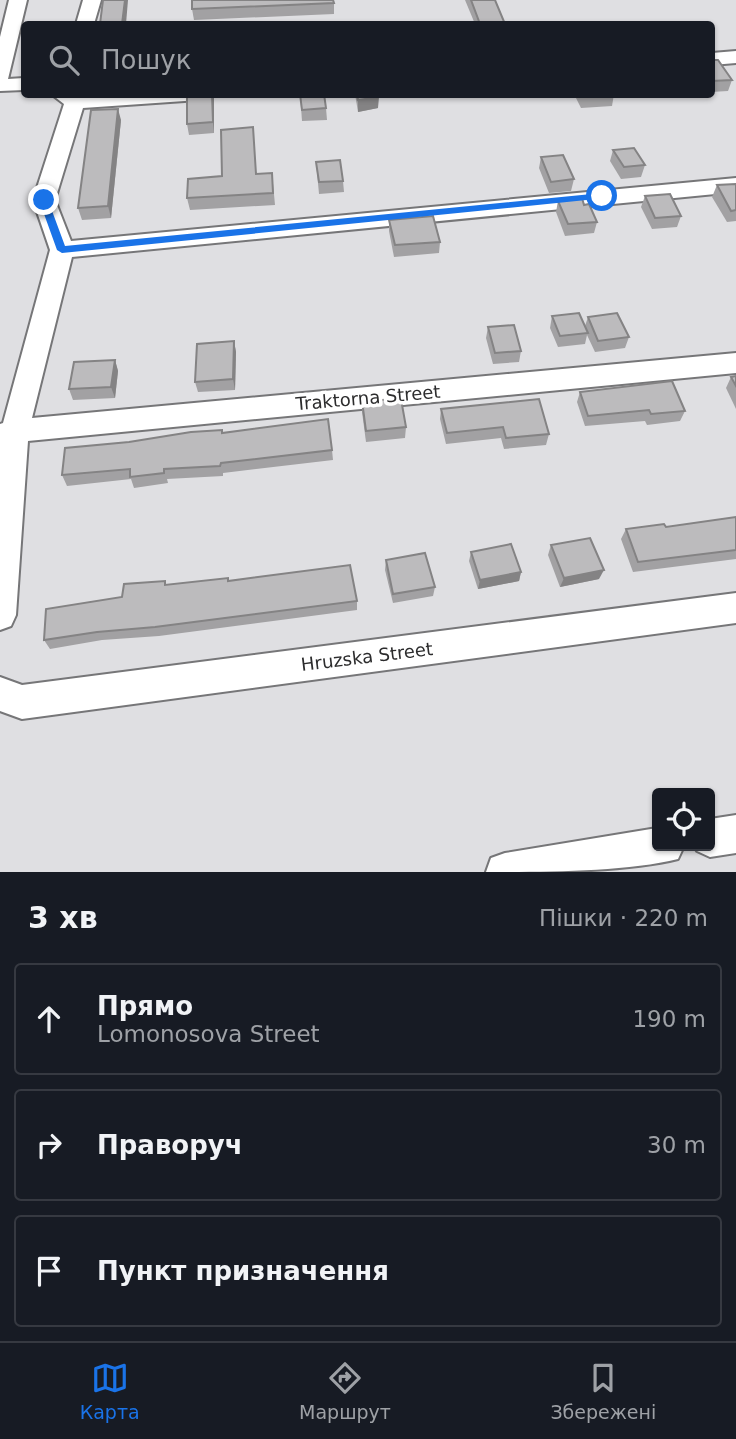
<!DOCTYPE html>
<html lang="uk">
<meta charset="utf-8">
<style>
:root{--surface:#171b24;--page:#242831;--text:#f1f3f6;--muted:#9ea1a6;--line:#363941;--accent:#1a73e8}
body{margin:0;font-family:"DejaVu Sans",sans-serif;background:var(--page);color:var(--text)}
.controls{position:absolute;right:21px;bottom:21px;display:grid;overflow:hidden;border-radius:7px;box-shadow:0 2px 5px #0004}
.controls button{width:63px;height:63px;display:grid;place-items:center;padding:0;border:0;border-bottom:2px solid var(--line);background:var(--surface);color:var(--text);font:35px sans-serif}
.stop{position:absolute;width:21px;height:21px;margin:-16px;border:5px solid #1a73e8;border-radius:50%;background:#fff}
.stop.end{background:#1a73e8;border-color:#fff;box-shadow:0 2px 7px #0008}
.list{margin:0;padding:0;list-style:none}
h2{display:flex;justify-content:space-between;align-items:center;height:91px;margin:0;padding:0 28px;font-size:30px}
h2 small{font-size:23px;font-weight:400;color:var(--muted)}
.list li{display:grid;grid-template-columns:46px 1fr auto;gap:21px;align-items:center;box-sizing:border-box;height:112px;margin:0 14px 14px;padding:0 14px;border:2px solid var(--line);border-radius:7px}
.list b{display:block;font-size:26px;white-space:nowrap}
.list p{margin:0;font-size:23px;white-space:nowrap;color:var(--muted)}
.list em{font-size:23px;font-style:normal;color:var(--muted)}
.icon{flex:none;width:38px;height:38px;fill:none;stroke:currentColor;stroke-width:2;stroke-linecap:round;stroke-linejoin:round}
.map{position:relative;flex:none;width:736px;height:872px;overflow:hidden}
.search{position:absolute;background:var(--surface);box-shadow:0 2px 5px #0004;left:21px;right:21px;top:21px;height:77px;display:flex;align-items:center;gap:18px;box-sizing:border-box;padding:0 24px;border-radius:7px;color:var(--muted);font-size:26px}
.sheet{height:469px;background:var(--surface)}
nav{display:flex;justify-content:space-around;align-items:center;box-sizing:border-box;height:98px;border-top:2px solid var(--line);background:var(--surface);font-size:19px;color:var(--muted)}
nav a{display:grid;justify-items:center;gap:4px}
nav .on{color:var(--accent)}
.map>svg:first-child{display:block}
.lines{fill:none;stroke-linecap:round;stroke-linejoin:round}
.minor-casing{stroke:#767678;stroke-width:4}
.minor{fill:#fff;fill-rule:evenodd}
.wall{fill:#a2a1a3}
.shaded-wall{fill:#848384}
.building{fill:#bcbbbd;stroke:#848384;stroke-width:2}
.route{fill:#1a73e8}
.labels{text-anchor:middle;stroke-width:7;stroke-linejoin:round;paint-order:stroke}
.street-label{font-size:18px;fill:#2c2c2d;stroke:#fff}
</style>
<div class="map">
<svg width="736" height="872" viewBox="0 0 736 872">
<rect width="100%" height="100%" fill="#dfdfe2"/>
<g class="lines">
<g class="minor-casing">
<g id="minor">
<path d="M9 0H27L8 79 24 78V90L0 91V37Z"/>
<path d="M83 0H101L94 24H76Z"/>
<path d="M736 51V63L712 65V53Z"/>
<path d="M51 94H208L199 100 83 108 55 200 71 241 736 178V192L72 257 32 418 736 353V373L28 441 16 615 11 626 0 630V424L3 423 50 250 33 200 64 104Z"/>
<path d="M736 593V623L22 719 0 711V677L22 685Z"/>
<path d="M736 815V853L710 857 697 851 694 846H710V819Z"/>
<path d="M657 828V846H684L678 859C626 872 543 872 486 872L491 858 505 853Z"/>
</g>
</g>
<use href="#minor" class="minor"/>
</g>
<g class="wall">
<path d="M465 0H495L505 24H475Z"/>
<path d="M334 3V14L194 20 192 9Z"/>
<path d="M711 57 732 80 728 91 711 92Z"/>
<path d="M214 94V133L189 135 187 124Z"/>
<path d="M300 94 326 108 327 120 302 121Z"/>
<path d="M355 94H378V108L358 112Z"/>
<path d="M574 94H614L612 106 581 108Z"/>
<path d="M121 120 111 218 82 220 78 208Z"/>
<path d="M253 127 256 174 272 173 275 205 190 210 187 198 222 176Z"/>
<path d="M613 150 645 165 641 177 621 179 610 161Z"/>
<path d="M541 157 574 179 571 191 549 193 539 168Z"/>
<path d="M316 162 343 181 344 192 319 194Z"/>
<path d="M736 184V221L727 222 712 197 717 185Z"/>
<path d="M645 196 681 216 677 227 652 229 641 207Z"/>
<path d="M558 201 584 205 597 222 594 233 565 236 556 212Z"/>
<path d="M389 220 440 242 439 253 394 257 389 231Z"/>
<path d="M552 316 585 326 588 317 629 337 625 348 595 352 587 335 585 344 558 347 550 328Z"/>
<path d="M488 327 521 351 519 362 493 364 486 338Z"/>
<path d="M234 341 236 352 235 390 198 392 195 382Z"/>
<path d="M115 360 118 371 115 398 73 400 69 389Z"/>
<path d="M736 376V409L726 388 731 377Z"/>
<path d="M580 392 685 411 680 421 647 425 645 421 585 426 577 402Z"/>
<path d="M362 401 406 427 405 438 366 442 362 412Z"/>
<path d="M441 409 549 434 546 445 504 449 501 438 446 444 440 419Z"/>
<path d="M222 430 223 433 332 450 333 460 223 473V476L167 479 168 483 134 488 131 479 67 486 62 475Z"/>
<path d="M736 517V559L633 572 621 539 626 529 666 527Z"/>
<path d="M551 545 599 579 560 587 548 555Z"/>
<path d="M471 552 521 572 519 581 478 589 469 561Z"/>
<path d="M386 560 435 587 433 596 393 603 385 570Z"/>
<path d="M165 581 166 585 229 581 357 601V610L159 636 102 640 50 649 44 640 122 597Z"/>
</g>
<g class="shaded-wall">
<path d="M125 0H128L126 24H122Z"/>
<path d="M212 94H214V133L213 122Z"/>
<path d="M379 97 378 108 358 112V100Z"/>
<path d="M118 109 121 120 111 218 108 206Z"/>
<path d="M234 341 236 352 235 390 233 379Z"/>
<path d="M115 360 118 371 115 398 111 387Z"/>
<path d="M604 570 599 579 560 587 564 578Z"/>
<path d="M521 572 519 581 478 589 480 580Z"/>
</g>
<g class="building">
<path d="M103 0H125L122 24H100Z"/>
<path d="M192 0H333L334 3 192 9Z"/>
<path d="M471 0H495L505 24H480Z"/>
<path d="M711 57 713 60H718L732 80 711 81Z"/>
<path d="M187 94H212L213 122 187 124Z"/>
<path d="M300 94H324L326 108 302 110Z"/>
<path d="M357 94H378L379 97 358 100Z"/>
<path d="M582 94H614V95L583 97Z"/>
<path d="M118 109 108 206 78 208 91 110Z"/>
<path d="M253 127 256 174 272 173 273 193 187 198 188 179 222 176 221 130Z"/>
<path d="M634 148 645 165 624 167 613 150Z"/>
<path d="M563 155 574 179 551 182 541 157Z"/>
<path d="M340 160 343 181 319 182 316 162Z"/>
<path d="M736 184V210L731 211 717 185Z"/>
<path d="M670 194 681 216 655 218 645 196Z"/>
<path d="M582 198 584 205 589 204 597 222 568 224 558 201Z"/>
<path d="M433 216 440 242 395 245 389 220Z"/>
<path d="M579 313 588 333 560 336 552 316Z"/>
<path d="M617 313 629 337 598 341 588 317Z"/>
<path d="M514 325 521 351 495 353 488 327Z"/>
<path d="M234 341 233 379 195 382 197 344Z"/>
<path d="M115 360 111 387 69 389 74 362Z"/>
<path d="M736 376V386L731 377Z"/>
<path d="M672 381 685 411 651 414 649 410 588 416 580 392Z"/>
<path d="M401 399 406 427 366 431 362 401Z"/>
<path d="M539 399 549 434 506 438 503 427 447 433 441 409Z"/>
<path d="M328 419 332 450 221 463 220 466 164 469V473L130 477V469L62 475 65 448 129 442 191 432 222 430V433Z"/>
<path d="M736 517V550L638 562 626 529 664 524 666 527Z"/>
<path d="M590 538 604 570 564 578 551 545Z"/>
<path d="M511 544 521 572 480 580 471 552Z"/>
<path d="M425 553 435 587 393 594 386 560Z"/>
<path d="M350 565 357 601 155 627 97 632 44 640 46 609 122 597 124 584 165 581V585L228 578V581Z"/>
</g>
<path class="route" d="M602 193 607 196 606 198 62 253 57 250 39 200 44 197 48 200 65 246Z"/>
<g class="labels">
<g class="street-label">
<text transform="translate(368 398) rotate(-5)" y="6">Traktorna Street</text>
<text transform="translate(367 657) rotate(-7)" y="6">Hruzska Street</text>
</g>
</g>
</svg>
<div class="controls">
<button><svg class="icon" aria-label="locate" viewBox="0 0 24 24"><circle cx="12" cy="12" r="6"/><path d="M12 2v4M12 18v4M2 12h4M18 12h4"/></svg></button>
</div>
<div class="stop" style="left:602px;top:196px"></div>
<div class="stop end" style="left:44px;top:200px"></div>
<div class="search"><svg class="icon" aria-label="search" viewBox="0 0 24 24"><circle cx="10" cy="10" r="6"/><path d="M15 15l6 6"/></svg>Пошук</div>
</div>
<section class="sheet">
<h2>3 хв<small>Пішки · 220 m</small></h2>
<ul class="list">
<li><svg class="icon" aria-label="ahead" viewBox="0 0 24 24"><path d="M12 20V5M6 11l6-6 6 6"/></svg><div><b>Прямо</b><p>Lomonosova Street</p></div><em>190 m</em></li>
<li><svg class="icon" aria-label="right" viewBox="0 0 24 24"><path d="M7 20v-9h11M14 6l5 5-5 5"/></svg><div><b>Праворуч</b></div><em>30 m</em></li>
<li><svg class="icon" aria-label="arrive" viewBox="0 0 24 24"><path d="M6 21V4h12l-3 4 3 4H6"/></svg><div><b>Пункт призначення</b></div></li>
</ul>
</section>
<nav>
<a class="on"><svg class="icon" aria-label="map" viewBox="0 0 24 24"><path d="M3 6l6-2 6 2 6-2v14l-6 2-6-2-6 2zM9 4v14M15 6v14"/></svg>Карта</a>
<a><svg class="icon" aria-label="directions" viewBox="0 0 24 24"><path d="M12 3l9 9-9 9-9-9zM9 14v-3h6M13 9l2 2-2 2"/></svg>Маршрут</a>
<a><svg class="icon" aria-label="saved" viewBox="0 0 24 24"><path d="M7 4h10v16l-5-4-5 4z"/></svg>Збережені</a>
</nav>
